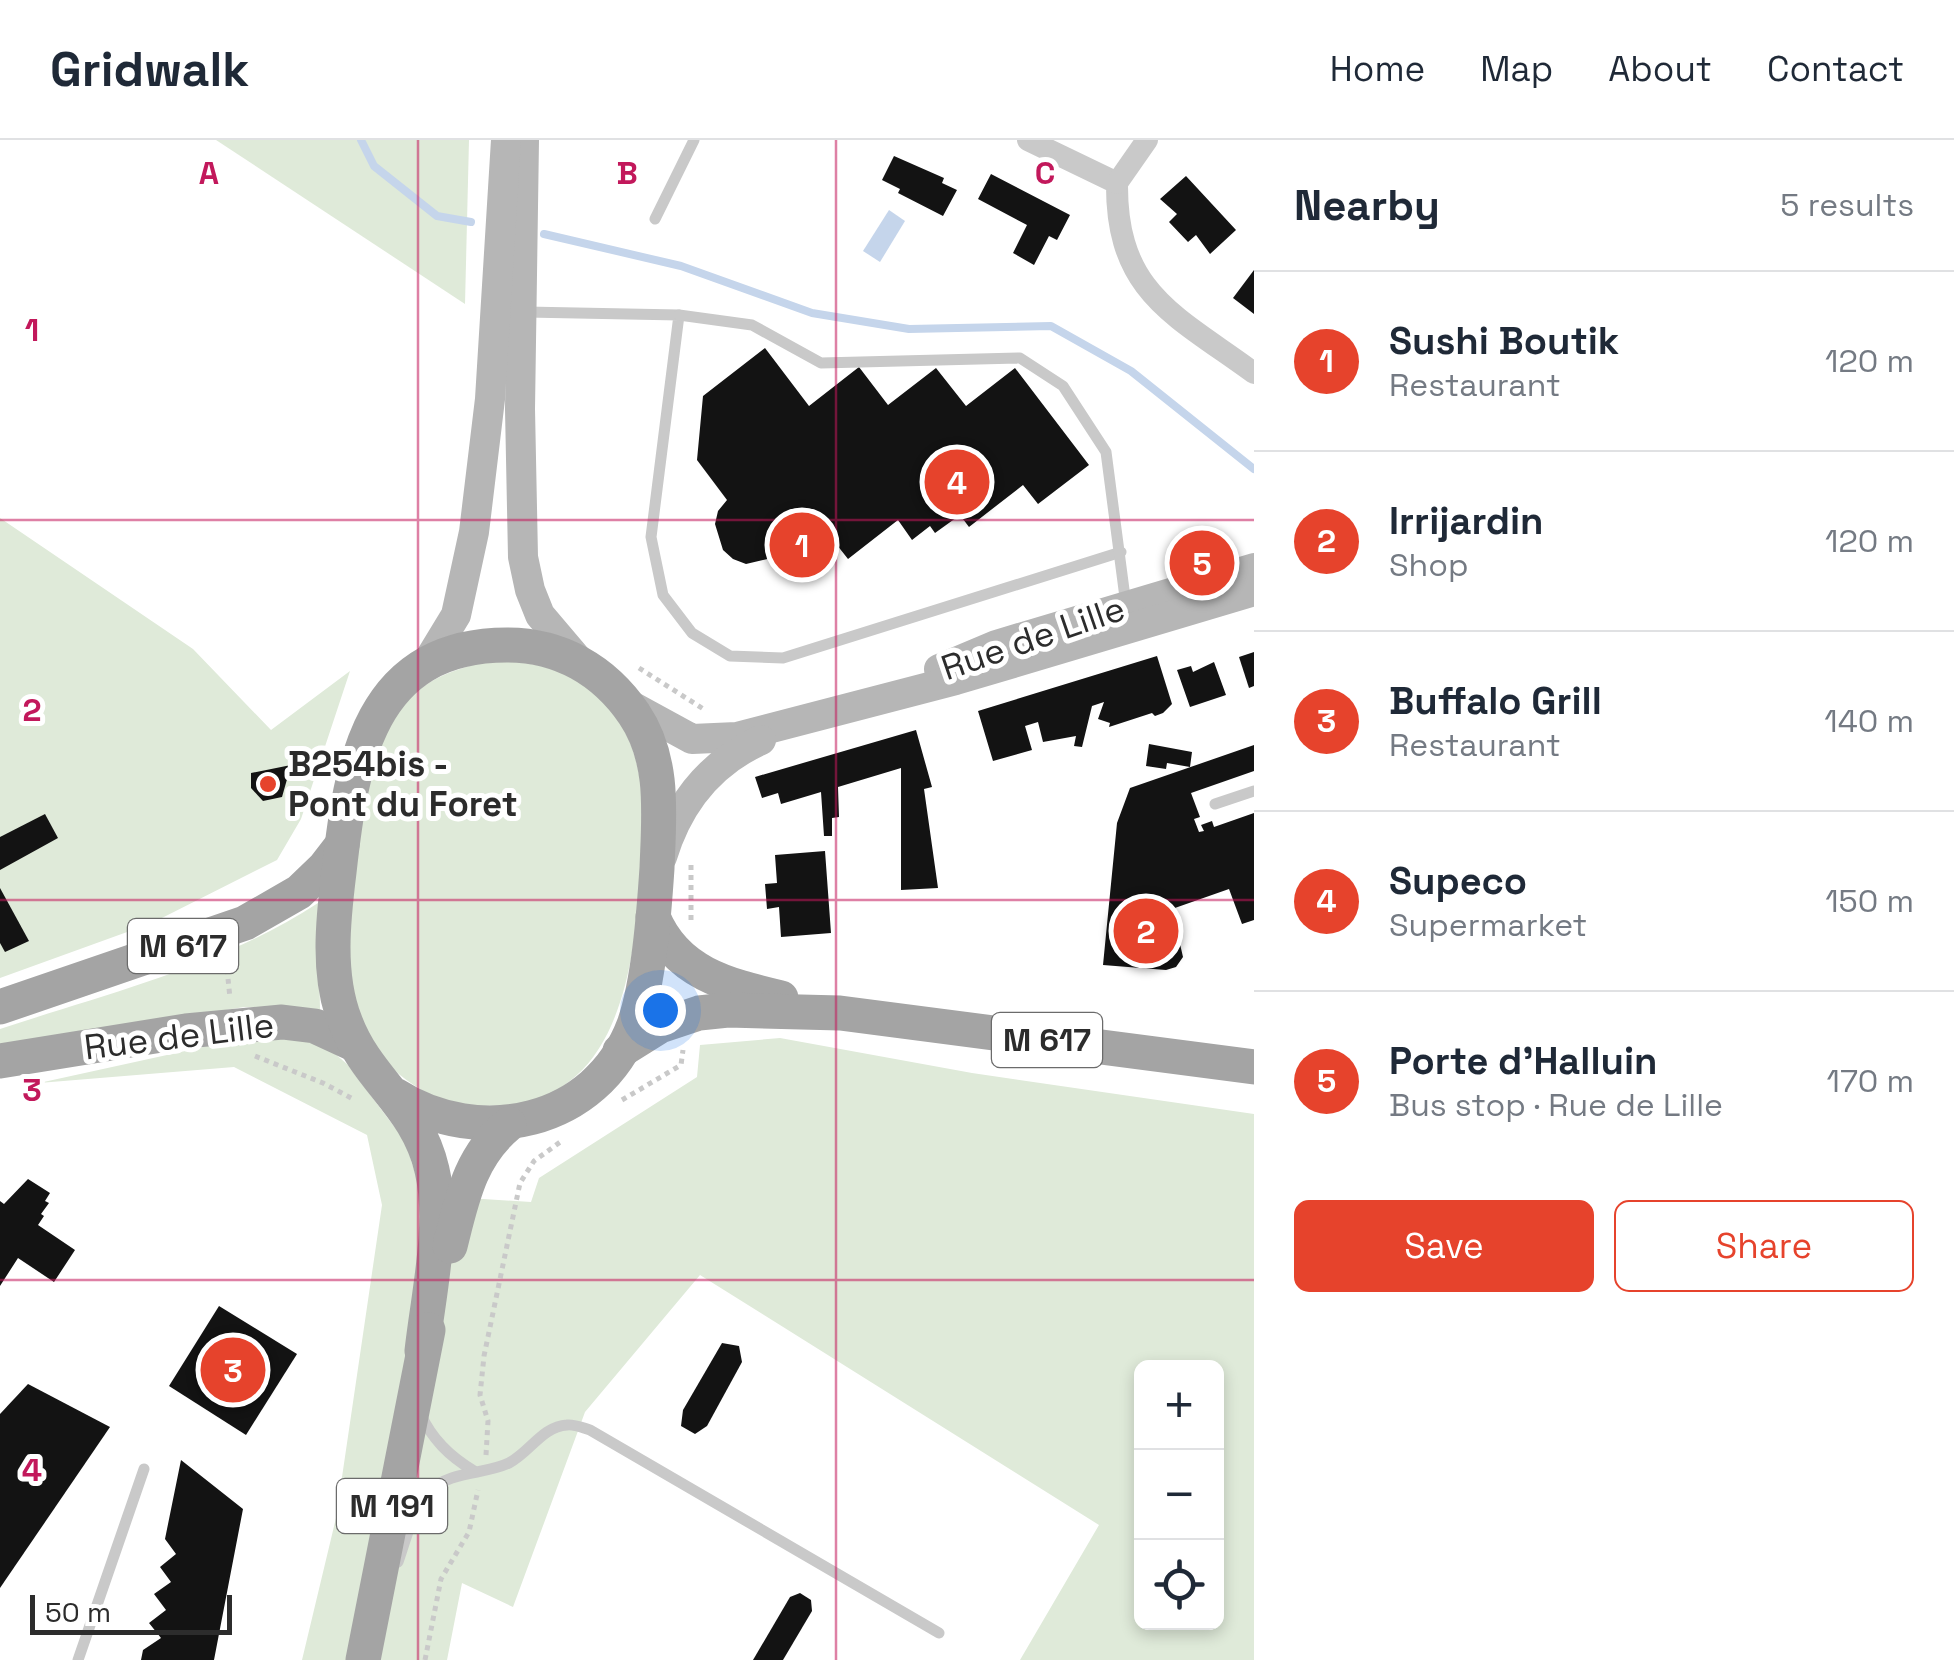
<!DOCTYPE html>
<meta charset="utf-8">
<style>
:root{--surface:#fff;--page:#f2f2f3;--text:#1f2937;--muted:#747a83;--line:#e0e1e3;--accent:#e6432c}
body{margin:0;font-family:"Space Grotesk",sans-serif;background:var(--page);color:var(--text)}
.controls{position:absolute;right:30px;bottom:30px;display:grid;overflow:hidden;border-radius:15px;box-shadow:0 5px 15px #0003}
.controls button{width:90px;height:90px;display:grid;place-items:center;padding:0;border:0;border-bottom:2px solid var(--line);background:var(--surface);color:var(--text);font:50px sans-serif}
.scale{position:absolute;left:30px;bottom:25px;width:202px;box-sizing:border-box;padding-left:10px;border:5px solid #2c2c2c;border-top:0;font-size:28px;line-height:35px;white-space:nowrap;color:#2c2c2c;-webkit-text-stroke:8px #fff;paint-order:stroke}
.you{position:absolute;left:660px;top:870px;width:35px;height:35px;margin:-25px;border:8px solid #fff;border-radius:50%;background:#1a73e8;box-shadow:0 0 0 15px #1a73e833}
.badge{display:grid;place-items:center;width:65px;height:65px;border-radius:50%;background:var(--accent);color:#fff;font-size:32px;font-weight:700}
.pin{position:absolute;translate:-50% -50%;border:5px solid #fff;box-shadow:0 2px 10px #0006}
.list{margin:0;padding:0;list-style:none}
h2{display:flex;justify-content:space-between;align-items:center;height:130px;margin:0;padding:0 40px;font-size:42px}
h2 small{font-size:32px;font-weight:400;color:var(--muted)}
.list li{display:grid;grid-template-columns:65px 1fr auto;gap:30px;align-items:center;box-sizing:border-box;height:180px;padding:0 40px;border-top:2px solid var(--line)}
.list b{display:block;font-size:38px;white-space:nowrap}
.list p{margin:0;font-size:32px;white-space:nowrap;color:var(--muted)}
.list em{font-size:32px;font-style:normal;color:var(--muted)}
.actions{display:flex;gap:20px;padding:30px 40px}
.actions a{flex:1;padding:22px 0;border:2px solid var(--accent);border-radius:15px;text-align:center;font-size:35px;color:var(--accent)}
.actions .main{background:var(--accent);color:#fff}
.icon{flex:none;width:55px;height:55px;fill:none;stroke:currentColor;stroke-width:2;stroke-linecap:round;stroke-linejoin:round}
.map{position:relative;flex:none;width:1254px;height:1520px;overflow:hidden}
header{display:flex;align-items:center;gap:60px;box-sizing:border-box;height:140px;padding:0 50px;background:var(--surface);border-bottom:2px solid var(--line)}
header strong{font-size:48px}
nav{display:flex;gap:55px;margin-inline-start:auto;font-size:35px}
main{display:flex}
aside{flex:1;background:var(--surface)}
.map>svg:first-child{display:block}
.green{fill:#dfead9;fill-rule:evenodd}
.water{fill:#c5d5eb}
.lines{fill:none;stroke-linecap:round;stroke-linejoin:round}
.stream{stroke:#c5d5eb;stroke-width:8}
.building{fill:#131313}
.path{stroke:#c9c9c9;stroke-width:5;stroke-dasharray:5 5;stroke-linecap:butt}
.lane{stroke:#c9c9c9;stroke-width:11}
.street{stroke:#c9c9c9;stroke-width:22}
.secondary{stroke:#b6b6b6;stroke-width:30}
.primary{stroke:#a4a4a4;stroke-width:35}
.grid{fill:none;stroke:#c2185b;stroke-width:2.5;stroke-opacity:0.55}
.poi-dot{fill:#e6432c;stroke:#fff;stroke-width:4}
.labels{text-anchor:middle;stroke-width:10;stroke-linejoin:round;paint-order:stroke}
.shield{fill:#fff;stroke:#6b6b6b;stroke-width:2.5}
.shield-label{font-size:32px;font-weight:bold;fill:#2c2c2c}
.street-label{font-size:35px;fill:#2c2c2c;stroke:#fff}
.poi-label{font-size:35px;font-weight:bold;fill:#2c2c2c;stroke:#fff;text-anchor:start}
.grid-label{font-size:32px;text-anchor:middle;font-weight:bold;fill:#c2185b;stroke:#fff;stroke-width:10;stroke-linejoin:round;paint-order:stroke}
</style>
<header>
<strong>Gridwalk</strong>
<nav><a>Home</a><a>Map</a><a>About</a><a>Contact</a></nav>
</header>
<main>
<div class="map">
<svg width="1254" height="1520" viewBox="0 0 1254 1520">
<rect width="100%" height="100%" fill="#fff"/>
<g class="green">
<path d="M216 0H469L465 164Z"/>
<path d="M0 378 193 509 271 590 350 531 301 679 277 720 152 783 0 838Z"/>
<path d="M492 520C535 522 580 530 608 565 650 617 643 676 640 738 633 851 609 983 464 964 415 958 369 916 356 869 337 800 357 625 401 568 426 537 456 529 492 520Z"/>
<path d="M318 763 320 870 244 867 0 907V889C106 854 224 825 318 763Z"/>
<path d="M263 894 320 901 347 924 405 1001 422 1055 531 1062 539 1038 697 937 700 905 780 898 972 933 1254 974V1520H1020L1099 1385 700 1135 585 1272 513 1467 462 1443 447 1520H302L336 1378 382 1065 367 995 234 927 39 943ZM1142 1228H1216V1482H1142Z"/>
</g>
<path class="water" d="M889 70 905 81 880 122 863 111Z"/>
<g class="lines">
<g class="stream">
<path d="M361 0 374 26 437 76 471 82"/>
<path d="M544 94 681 126 812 173 909 189 1051 186 1131 231 1254 329"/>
</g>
</g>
<g class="building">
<path d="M894 16 944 38 942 43 957 50 943 76 898 53 900 49 882 40Z"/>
<path d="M991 34 1070 75 1057 100 1049 96 1034 125 1013 113 1027 85 978 59Z"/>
<path d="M1186 36 1236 90 1210 114 1196 95 1188 102 1169 82 1177 74 1160 59Z"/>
<path d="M1254 130V174L1233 158Z"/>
<path d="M765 208 809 266 859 227 888 265 936 228 966 266 1015 228 1089 325 1038 364 1023 345 969 387 960 375 935 393 930 386 912 400 898 380 848 419 833 400 786 436 772 418 746 424 733 419 723 410 715 384 718 371 727 360 697 320 703 256Z"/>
<path d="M1254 512V546L1249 548 1239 517Z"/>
<path d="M1157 516 1172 564 1163 573 1155 576 1152 573 1109 587 1110 583 1098 579 1104 562 1092 566 1082 607 1074 606 1076 596 1043 602 1038 582 1025 586 1032 610 993 621 978 571Z"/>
<path d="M1214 522 1226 555 1190 567 1177 530 1191 526 1193 532Z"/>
<path d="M916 590 932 647 924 649 938 748 901 750V628L838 647 839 677 832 678V696H824L821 652 781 664 778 653 762 658 755 637Z"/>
<path d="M1149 604 1192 612 1190 627 1167 623 1166 629 1146 626Z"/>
<path d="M1254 605V631L1191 653 1200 677 1194 679 1199 692 1204 691 1201 685 1212 681 1214 687 1254 673V780L1242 784 1229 749 1172 769 1183 817 1176 827 1166 830 1103 825 1117 683 1130 648Z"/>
<path d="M291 625 282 657 263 661 251 648V633Z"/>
<path d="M45 674 58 698 0 730V697Z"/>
<path d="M825 711 831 793 781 797 779 767 767 769 765 744 777 743 775 715Z"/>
<path d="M0 748 29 801 5 812 0 803Z"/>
<path d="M28 1039 50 1053 45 1061 49 1063 41 1074 44 1076 38 1085 75 1110 54 1142 18 1118 0 1146V1061L4 1064Z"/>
<path d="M219 1166 297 1214 246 1295 169 1246Z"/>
<path d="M722 1203 739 1206 742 1222 707 1286 695 1294 681 1286 683 1270Z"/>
<path d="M28 1244 110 1287 0 1448V1274Z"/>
<path d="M181 1320 243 1369 214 1520H141L143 1510 161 1498 149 1483 166 1470 154 1454 171 1442 160 1427 176 1414 165 1399Z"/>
<path d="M800 1453 811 1460 812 1471 783 1520H753L790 1457Z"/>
</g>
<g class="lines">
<g class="path">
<path d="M639 528 705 570"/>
<path d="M691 780V721"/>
<path d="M226 819 230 858"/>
<path d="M255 916 323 943 355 960"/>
<path d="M622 960 681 925 683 910"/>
<path d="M486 1315 488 1281 480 1255 484 1216 520 1043 534 1021 563 1000"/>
<path d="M425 1520 441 1439 469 1392 478 1350"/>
</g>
<g class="lane">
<path d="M655 79 694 0"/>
<path d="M526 172 679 175 651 397 663 455 692 493 730 516 783 518 1121 412"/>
<path d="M679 175 752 185 821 223 1020 218 1063 246 1106 312 1126 465"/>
<path d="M1215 664 1254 651"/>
<path d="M420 1273C432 1299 449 1316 474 1331"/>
<path d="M398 1422C406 1399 413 1369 430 1351 451 1330 485 1335 509 1323 529 1313 543 1286 567 1285 574 1284 583 1288 590 1290L939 1493"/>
<path d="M78 1520 144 1329"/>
</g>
<g class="street">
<path d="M1028 0 1117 43C1116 153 1175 175 1254 233"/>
<path d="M1117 43 1147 0"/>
</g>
<g class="secondary">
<path d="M524 0 520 269 523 417 530 450 540 475 579 521"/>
<path d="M425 526 456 475 474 392 490 259 506 0"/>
<path d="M939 529 996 505 1254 428"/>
<path d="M626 563 692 599 737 597 956 540 1254 451"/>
<path d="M662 717C678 664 710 623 761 600"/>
</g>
<g class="primary">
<path d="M653 777C676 833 727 845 781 858"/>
<path d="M0 867 245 783 299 752 325 727 342 705"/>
<path d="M620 911 660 886 699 873 728 870 840 873 1254 927"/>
<path d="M0 921 186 891 282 882 315 886 354 904"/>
<path d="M395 955C479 1009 597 984 634 885 649 842 654 773 657 728 659 674 665 620 634 574 604 530 560 505 507 505 369 505 351 623 339 732 333 780 327 835 345 881 367 941 417 964 432 1030 445 1084 428 1156 422 1211"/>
<path d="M450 1106C462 1058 470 1016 509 984"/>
<path d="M363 1520 428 1190"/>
</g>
</g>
<path class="grid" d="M418 0V1520M836 0V1520M0 380H1254M0 760H1254M0 1140H1254"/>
<circle class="poi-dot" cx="268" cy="644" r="10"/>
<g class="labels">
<g class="shield">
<rect x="128" y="779" width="110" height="54" rx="8"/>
<rect x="992" y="873" width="110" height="54" rx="8"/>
<rect x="337" y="1339" width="110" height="54" rx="8"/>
</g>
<g class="shield-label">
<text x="183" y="817">M 617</text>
<text x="1047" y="911">M 617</text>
<text x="392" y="1377">M 191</text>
</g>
<g class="street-label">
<text transform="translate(1033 498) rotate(-19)" y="12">Rue de Lille</text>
<text transform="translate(179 896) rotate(-7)" y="12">Rue de Lille</text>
</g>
<g class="poi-label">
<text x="288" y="636">B254bis -<tspan x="288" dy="40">Pont du Foret</tspan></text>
</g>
</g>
<g class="grid-label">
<text x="209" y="44">A</text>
<text x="627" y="44">B</text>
<text x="1045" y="44">C</text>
<text x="32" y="201">1</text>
<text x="32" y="581">2</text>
<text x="32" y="961">3</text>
<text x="32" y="1341">4</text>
</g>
</svg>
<div class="controls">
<button>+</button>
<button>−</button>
<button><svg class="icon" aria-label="locate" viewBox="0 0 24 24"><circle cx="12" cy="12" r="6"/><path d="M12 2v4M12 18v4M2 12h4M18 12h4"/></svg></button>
</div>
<div class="scale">50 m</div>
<div class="you"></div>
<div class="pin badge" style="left:802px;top:405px">1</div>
<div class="pin badge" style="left:1146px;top:791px">2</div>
<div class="pin badge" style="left:233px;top:1230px">3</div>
<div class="pin badge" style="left:957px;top:342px">4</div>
<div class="pin badge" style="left:1202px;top:423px">5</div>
</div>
<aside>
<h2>Nearby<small>5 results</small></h2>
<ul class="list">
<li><span class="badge">1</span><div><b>Sushi Boutik</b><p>Restaurant</p></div><em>120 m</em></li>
<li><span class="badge">2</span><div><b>Irrijardin</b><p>Shop</p></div><em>120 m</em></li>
<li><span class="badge">3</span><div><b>Buffalo Grill</b><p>Restaurant</p></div><em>140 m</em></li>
<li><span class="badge">4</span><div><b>Supeco</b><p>Supermarket</p></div><em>150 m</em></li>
<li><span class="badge">5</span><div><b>Porte d'Halluin</b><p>Bus stop · Rue de Lille</p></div><em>170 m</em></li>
</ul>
<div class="actions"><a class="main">Save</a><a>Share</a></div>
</aside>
</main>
